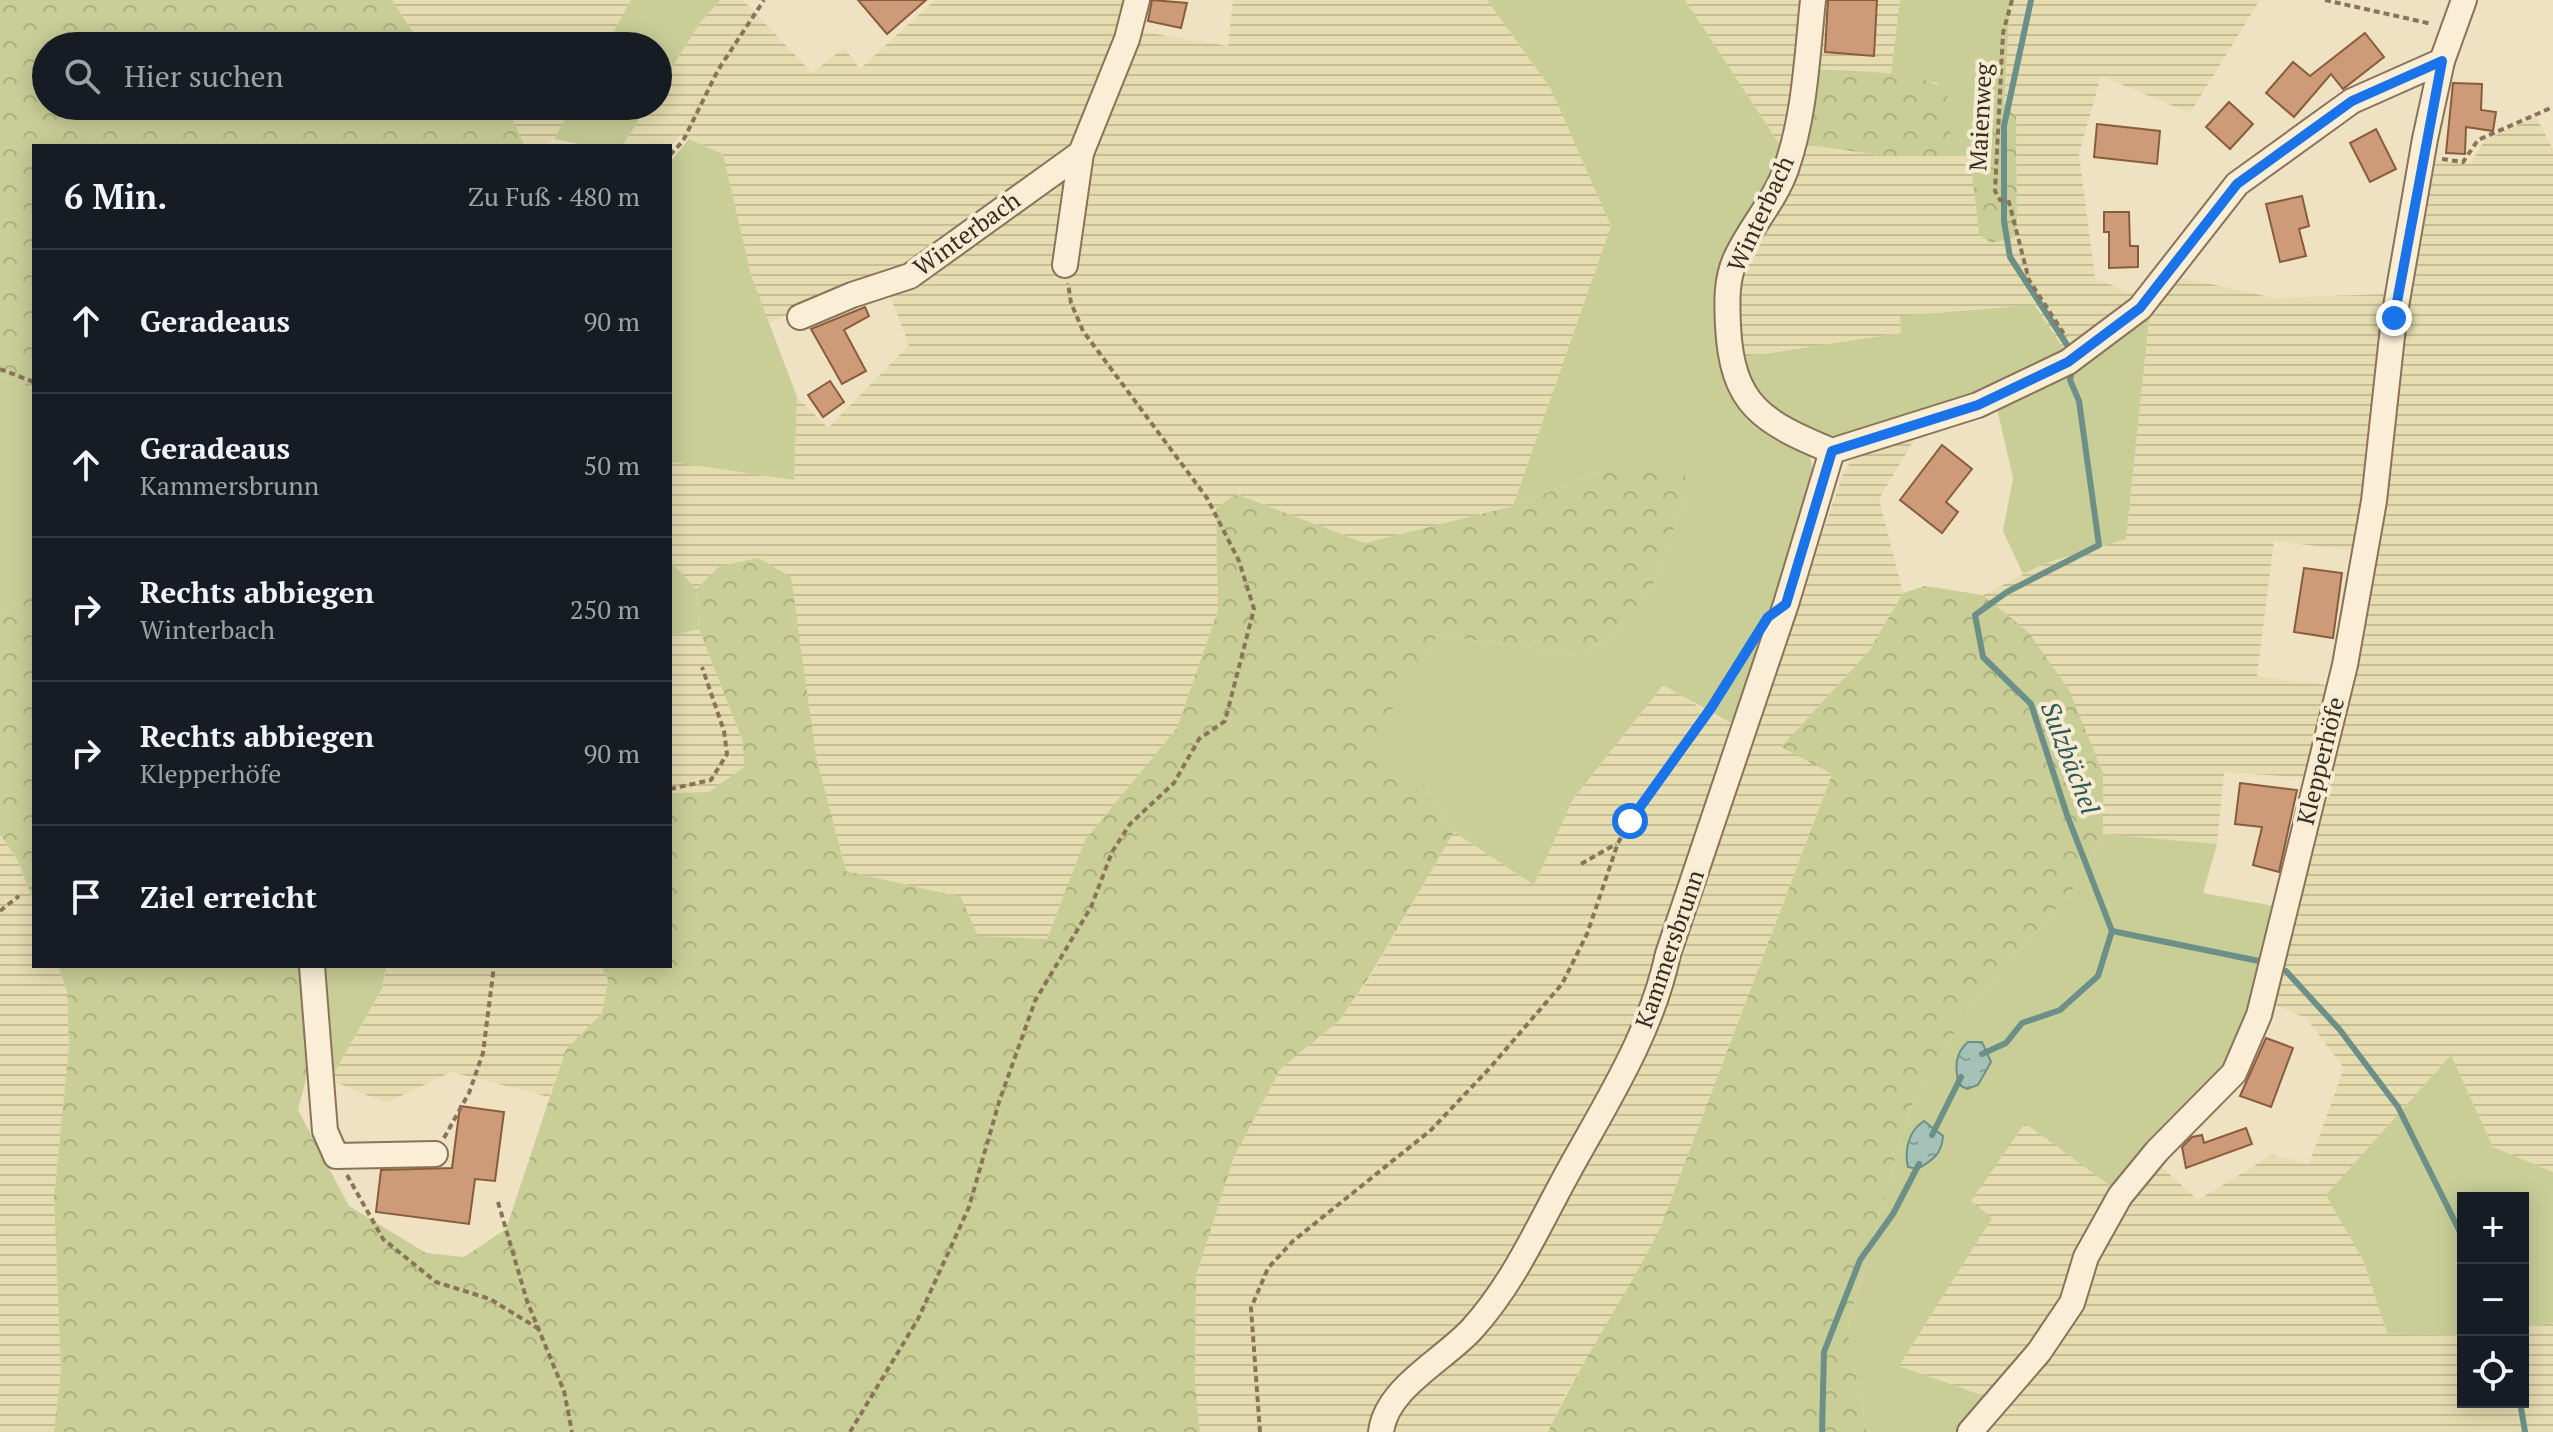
<!DOCTYPE html>
<html lang="de">
<meta charset="utf-8">
<style>
:root{--surface:#171b24;--page:#20242c;--text:#f1f3f6;--muted:#9ea1a6;--line:#363941}
body{margin:0;font-family:"PT Serif",serif;background:var(--page);color:var(--text)}
.controls{position:absolute;right:24px;bottom:24px;display:grid;overflow:hidden;border-radius:0px;box-shadow:0 4px 20px #0003}
.controls button{width:72px;height:72px;display:grid;place-items:center;padding:0;border:0;border-bottom:2px solid var(--line);background:var(--surface);color:var(--text);font:40px sans-serif}
.stop{position:absolute;width:24px;height:24px;margin:-18px;border:6px solid #1a73e8;border-radius:50%;background:#fff}
.stop.end{background:#1a73e8;border-color:#fff;box-shadow:0 2px 8px #0008}
.list{margin:0;padding:0;list-style:none}
h2{display:flex;justify-content:space-between;align-items:center;height:104px;margin:0;padding:0 32px;font-size:34px}
h2 small{font-size:26px;font-weight:400;color:var(--muted)}
.list li{display:grid;grid-template-columns:52px 1fr auto;gap:24px;align-items:center;box-sizing:border-box;height:144px;padding:0 32px;border-top:2px solid var(--line)}
.list b{display:block;font-size:30px;white-space:nowrap}
.list p{margin:0;font-size:26px;white-space:nowrap;color:var(--muted)}
.list em{font-size:26px;font-style:normal;color:var(--muted)}
.icon{flex:none;width:44px;height:44px;fill:none;stroke:currentColor;stroke-width:2;stroke-linecap:round;stroke-linejoin:round}
.map{position:relative;flex:none;width:2553px;height:1432px;overflow:hidden}
.search{position:absolute;background:var(--surface);box-shadow:0 4px 20px #0003;left:32px;top:32px;width:640px;height:88px;display:flex;align-items:center;gap:20px;box-sizing:border-box;padding:0 28px;border-radius:44px;color:var(--muted);font-size:30px}
.panel{position:absolute;background:var(--surface);box-shadow:0 4px 20px #0003;left:32px;top:144px;width:640px;height:824px;border-radius:0px}
.map>svg:first-child{display:block}
.farmland{fill:url(#farmland-rules)}
.grass{fill:#c8ce96}
.forest{fill:url(#forest-crowns)}
.water{fill:url(#water-ripples);stroke:#6c9087;stroke-width:2}
.lines{fill:none;stroke-linecap:round;stroke-linejoin:round}
.stream{stroke:#6c9087;stroke-width:6}
.building{fill:#ce9b78;stroke:#8a5c3e;stroke-width:2}
.minor-casing{stroke:#8a7359;stroke-width:28}
.path{stroke:#8a7359;stroke-width:4;stroke-dasharray:6 4;stroke-linecap:butt}
.minor{stroke:#faefd6;stroke-width:24}
.route{stroke:#1a73e8;stroke-width:10}
.labels{text-anchor:middle;stroke-width:8;stroke-linejoin:round;paint-order:stroke}
.street-label{font-size:24px;fill:#392b1e;stroke:#f6ecd3}
.water-label{font-size:26px;font-style:italic;fill:#2d5956;stroke:#f6ecd3}
</style>
<div class="map">
<svg width="2553" height="1432" viewBox="0 0 2553 1432">
<defs>
<pattern id="farmland-rules" width="6" height="5" patternUnits="userSpaceOnUse" patternTransform="scale(2)"><rect width="6" height="5" fill="#e5dcb0"/><path d="M0 2.5h6" fill="none" stroke="#c5bd97"/></pattern>
<pattern id="forest-crowns" width="20" height="18" patternUnits="userSpaceOnUse" patternTransform="scale(2)"><rect width="20" height="18" fill="#c8ce96"/><path d="M2 6a3 3 0 1 1 6 0M12 15a3 3 0 1 1 6 0" fill="none" stroke="#adb181"/></pattern>
<pattern id="water-ripples" width="26" height="14" patternUnits="userSpaceOnUse" patternTransform="scale(2)"><rect width="26" height="14" fill="#a5c2b9"/><path d="M2 4q2-2 4 0t4 0M15 11q2-2 4 0t4 0" fill="none" stroke="#879e96"/></pattern>
</defs>
<rect width="100%" height="100%" fill="#efe2c3"/>
<g class="farmland">
<path d="M392 0H631L606 46H434L413 32Z"/>
<path d="M720 0H743L812 73 844 48 860 69 935 0H1130L1125 29 1228 46 1233 0H1487L1551 89 1611 226 1513 506 1365 543 1237 494 1216 508 1218 610 1177 728 1085 840 1047 939 978 936 961 897 846 871 816 756 720 566 696 589 670 561V374L673 462 794 480 797 397 828 428 909 345 881 272 769 323 751 275 723 154 680 135 670 147 622 146 648 106H658V90L700 23Z"/>
<path d="M1685 0H1900L1891 74 1801 68 1784 151Z"/>
<path d="M2010 0H2260L2190 113 2101 76 2079 154 2095 278 2140 297 2068 355 1900 316 1901 333 1737 358V281L1802 144 1886 156H1970L1979 234 2013 238 2017 221 2016 117 2004 103Z"/>
<path d="M506 106H573L554 139 542 146H525Z"/>
<path d="M2536 117 2553 149V1172L2493 1147 2451 1055 2326 1195 2363 1260 2387 1333 2463 1336V1402H2523V1327L2553 1323V1432H1980L2083 1310 2076 1303 2102 1239 2156 1162 2198 1200 2272 1155 2309 1164 2344 1068 2306 1018 2270 1003 2426 160 2470 164 2485 140Z"/>
<path d="M2183 278 2274 298 2389 294 2361 551 2274 541 2257 676 2334 686 2310 778 2224 772 2217 844 2103 834V773L2029 633 1983 595 2046 563 2126 539 2151 301Z"/>
<path d="M1917 435 1879 499 1903 593 1869 651 1781 747 1832 773 1661 1226 1629 1290 1565 1395 1548 1432H1200L1195 1386 1196 1276 1234 1157 1281 1068 1339 1021 1370 977 1454 832 1534 885 1573 799 1663 684 1710 714 1751 733 1844 472 1859 450Z"/>
<path d="M699 629 743 742 744 767 709 792 670 793V636Z"/>
<path d="M0 834 18 861 34 903V966H58L67 992 69 1046 54 1197 61 1372 54 1432H0Z"/>
<path d="M386 966H601L608 980 602 1013 566 1049 549 1097 451 1072 386 1103 330 1080 382 990Z"/>
<path d="M2025 1122 2116 1190 2064 1304 1987 1397 1899 1366 1991 1219 1970 1201Z"/>
</g>
<g class="grass">
<path d="M631 0H720L700 23 658 90V46H606Z"/>
<path d="M1487 0H1685L1784 151 1728 259 1729 383C1746 398 1802 440 1810 457 1825 492 1750 681 1734 725L1663 685 1573 799 1534 885 1454 832 1425 785 1369 747 1438 635 1578 654 1608 639 1651 590 1686 496 1600 472 1513 506 1611 226 1551 89Z"/>
<path d="M1900 0H2010L2004 103 1970 156H1940L1950 136 1937 83 1891 74Z"/>
<path d="M573 106H648L622 146H589L554 139Z"/>
<path d="M689 139 723 154 751 275 797 397 794 480 672 462 670 162Z"/>
<path d="M2151 301 2126 539 2046 563 2023 574 2003 531 2013 478 1996 404Z"/>
<path d="M2034 305 2068 355 1975 400 1843 437 1808 432 1757 402 1737 358 1901 333 1900 316Z"/>
<path d="M0 376 34 389V584L0 613Z"/>
<path d="M670 561 696 589 699 629 670 636Z"/>
<path d="M2103 834 2217 844 2203 893 2279 907 2258 998 2226 1074 2116 1190 2025 1123 1971 1201 1992 1218 1899 1366 1987 1397 1961 1432H1867L1847 1329 1910 1108 1971 1005 2074 888Z"/>
<path d="M308 966H386L382 989 330 1080 308 1071 312 980Z"/>
<path d="M2451 1055 2493 1147 2553 1172V1323L2523 1327V1198H2463L2462 1336 2387 1333 2363 1260 2326 1195Z"/>
</g>
<g class="forest">
<path d="M0 0H392L413 32 434 46H46V106H506L525 146H34V389L0 376Z"/>
<path d="M1815 69C1850 72 1921 69 1947 91L1950 136 1940 156H1886L1802 144Z"/>
<path d="M2004 103 2016 117 2017 221 2013 238 1991 243 1979 234 1970 156Z"/>
<path d="M1671 463 1685 467 1686 496 1651 590 1608 639 1578 654 1438 635 1370 746 1425 785 1454 832 1369 977 1339 1021 1281 1068 1234 1157 1196 1276 1195 1386 1200 1432H54L61 1372 54 1197 69 1046 67 992 58 966H308L312 980 308 1071 298 1110 349 1206 426 1253 464 1257 506 1229 566 1049 602 1013 608 980 601 966H670V793L709 792 744 767 743 742 699 629 696 589 720 566 758 558 791 577 816 756 846 871 961 897 978 936 1047 939 1085 840 1177 728 1218 610 1216 508 1236 494 1365 543 1513 506 1600 472Z"/>
<path d="M34 584V903L18 861 0 834V613Z"/>
<path d="M1925 586 1983 595 2029 633 2069 690 2103 773V834L2074 888 1971 1005 1910 1108 1847 1328 1867 1432H1548C1581 1361 1626 1297 1661 1226L1832 774 1781 747 1869 651 1903 593Z"/>
</g>
<g class="water">
<path d="M1968 1042H1982L1991 1062 1978 1085 1967 1089 1959 1085C1955 1069 1954 1054 1968 1042Z"/>
<path d="M1924 1121 1943 1136C1942 1154 1932 1161 1917 1169L1908 1167C1904 1150 1909 1130 1924 1121Z"/>
</g>
<g class="lines">
<g class="stream">
<path d="M2031 0 2004 126V221L2010 257 2071 351"/>
<path d="M2112 931 2259 961"/>
<path d="M2286 971 2340 1030 2398 1107 2463 1238"/>
<path d="M1982 1054 2006 1043 2022 1023 2060 1010 2098 976 2112 931 2067 815 2031 704 1983 657 1975 615 2007 592 2099 545 2079 401 2070 380 2073 365"/>
<path d="M1932 1135 1961 1077"/>
<path d="M2520 1402 2525 1432"/>
<path d="M1822 1432 1824 1352 1860 1260 1893 1214 1919 1164"/>
</g>
</g>
<g class="building">
<path d="M858 0H926L887 34Z"/>
<path d="M1152 0 1187 3 1181 28 1148 21Z"/>
<path d="M1828 0H1877L1874 56 1825 52Z"/>
<path d="M2365 33 2384 57 2343 89 2331 74 2294 117 2266 93 2293 62 2310 76Z"/>
<path d="M2453 83 2482 84 2481 110 2496 112 2493 131 2466 127 2465 154 2446 153Z"/>
<path d="M2229 102 2253 124 2230 149 2206 127Z"/>
<path d="M2097 124 2160 131 2157 164 2094 157Z"/>
<path d="M2376 129 2396 169 2370 182 2350 143Z"/>
<path d="M2302 196 2309 226 2299 229 2306 256 2280 262 2266 204Z"/>
<path d="M2104 212H2129L2130 246H2138V267L2109 268V232H2104Z"/>
<path d="M865 307 869 316 844 330 866 371 842 384 811 329Z"/>
<path d="M830 381 844 402 823 417 808 395Z"/>
<path d="M1942 445 1972 469 1946 502 1958 512 1942 533 1900 500Z"/>
<path d="M2304 568 2342 573 2333 638 2294 632Z"/>
<path d="M2240 783 2297 790 2279 872 2253 865 2262 827 2235 824Z"/>
<path d="M2266 1038 2293 1048 2271 1107 2240 1096Z"/>
<path d="M460 1106 504 1112 495 1181 475 1179 469 1224 376 1212 381 1170 452 1168Z"/>
<path d="M2246 1128 2252 1144 2186 1168 2182 1147 2192 1137 2202 1135 2204 1143Z"/>
</g>
<g class="lines">
<g class="minor-casing">
<g id="minor">
<path d="M1813 0C1807 57 1805 115 1786 169 1775 201 1749 228 1735 260 1726 281 1727 303 1728 326 1732 405 1762 422 1832 451L1978 405 2068 362 2140 308 2237 184 2352 101 2442 61"/>
<path d="M1065 265 1081 153 1127 39 1137 0"/>
<path d="M800 317 852 295 910 276 1081 153"/>
<path d="M312 966 325 1131 336 1156 435 1154"/>
<path d="M1381 1432C1386 1388 1444 1360 1472 1329 1513 1284 1538 1227 1567 1174 1606 1103 1651 1034 1668 954L1786 604 1832 451"/>
<path d="M1970 1432 2039 1352 2072 1303 2086 1257 2120 1196 2157 1151 2234 1073 2259 1015 2345 665 2374 501 2394 318 2425 139 2442 61 2464 0"/>
</g>
</g>
<g class="path">
<path d="M2012 0 2003 33 1995 191 2000 200 2009 202 2029 280 2066 337"/>
<path d="M2325 0 2432 24"/>
<path d="M670 155 683 141 718 70 764 0"/>
<path d="M2442 159 2463 162 2478 140 2553 107"/>
<path d="M0 369 34 382"/>
<path d="M670 789 711 780 727 754 724 731 702 667"/>
<path d="M1581 864 1616 844"/>
<path d="M0 911 19 896"/>
<path d="M444 1138 469 1093 483 1053 494 966"/>
<path d="M347 1175 383 1239 436 1282 490 1299 539 1329"/>
<path d="M498 1202 527 1301 564 1391 572 1432"/>
<path d="M850 1432 918 1319 969 1207 999 1102 1035 1001 1091 907 1112 852 1130 824 1174 783 1199 739 1225 721 1254 609 1239 561 1207 498 1083 331 1071 303 1068 283"/>
<path d="M1260 1432 1251 1308 1268 1268 1293 1241 1431 1130 1488 1070 1562 984 1587 934 1618 843 1630 821 1745 654"/>
</g>
<use href="#minor" class="minor"/>
</g>
<g class="lines">
<path class="route" d="M1630 821 1711 708 1768 617 1786 604 1832 451 1978 405 2068 362 2140 308 2237 184 2352 101 2442 61 2394 318"/>
</g>
<g class="labels">
<g class="street-label">
<text transform="translate(1981 117) rotate(-87)" y="8">Maienweg</text>
<text transform="translate(1761 214) rotate(-65)" y="8">Winterbach</text>
<text transform="translate(967 234) rotate(-36)" y="8">Winterbach</text>
<text transform="translate(2321 761) rotate(-76)" y="8">Klepperhöfe</text>
<text transform="translate(1670 949) rotate(-71)" y="8">Kammersbrunn</text>
</g>
<g class="water-label">
<text transform="translate(2070 758) rotate(69)" y="9">Sulzbächel</text>
</g>
</g>
</svg>
<div class="controls">
<button>+</button>
<button>−</button>
<button><svg class="icon" aria-label="locate" viewBox="0 0 24 24"><circle cx="12" cy="12" r="6"/><path d="M12 2v4M12 18v4M2 12h4M18 12h4"/></svg></button>
</div>
<div class="stop" style="left:1630px;top:821px"></div>
<div class="stop end" style="left:2394px;top:318px"></div>
<div class="search"><svg class="icon" aria-label="search" viewBox="0 0 24 24"><circle cx="10" cy="10" r="6"/><path d="M15 15l6 6"/></svg>Hier suchen</div>
<section class="panel">
<h2>6 Min.<small>Zu Fuß · 480 m</small></h2>
<ul class="list">
<li><svg class="icon" aria-label="ahead" viewBox="0 0 24 24"><path d="M12 20V5M6 11l6-6 6 6"/></svg><div><b>Geradeaus</b></div><em>90 m</em></li>
<li><svg class="icon" aria-label="ahead" viewBox="0 0 24 24"><path d="M12 20V5M6 11l6-6 6 6"/></svg><div><b>Geradeaus</b><p>Kammersbrunn</p></div><em>50 m</em></li>
<li><svg class="icon" aria-label="right" viewBox="0 0 24 24"><path d="M7 20v-9h11M14 6l5 5-5 5"/></svg><div><b>Rechts abbiegen</b><p>Winterbach</p></div><em>250 m</em></li>
<li><svg class="icon" aria-label="right" viewBox="0 0 24 24"><path d="M7 20v-9h11M14 6l5 5-5 5"/></svg><div><b>Rechts abbiegen</b><p>Klepperhöfe</p></div><em>90 m</em></li>
<li><svg class="icon" aria-label="arrive" viewBox="0 0 24 24"><path d="M6 21V4h12l-3 4 3 4H6"/></svg><div><b>Ziel erreicht</b></div></li>
</ul>
</section>
</div>
